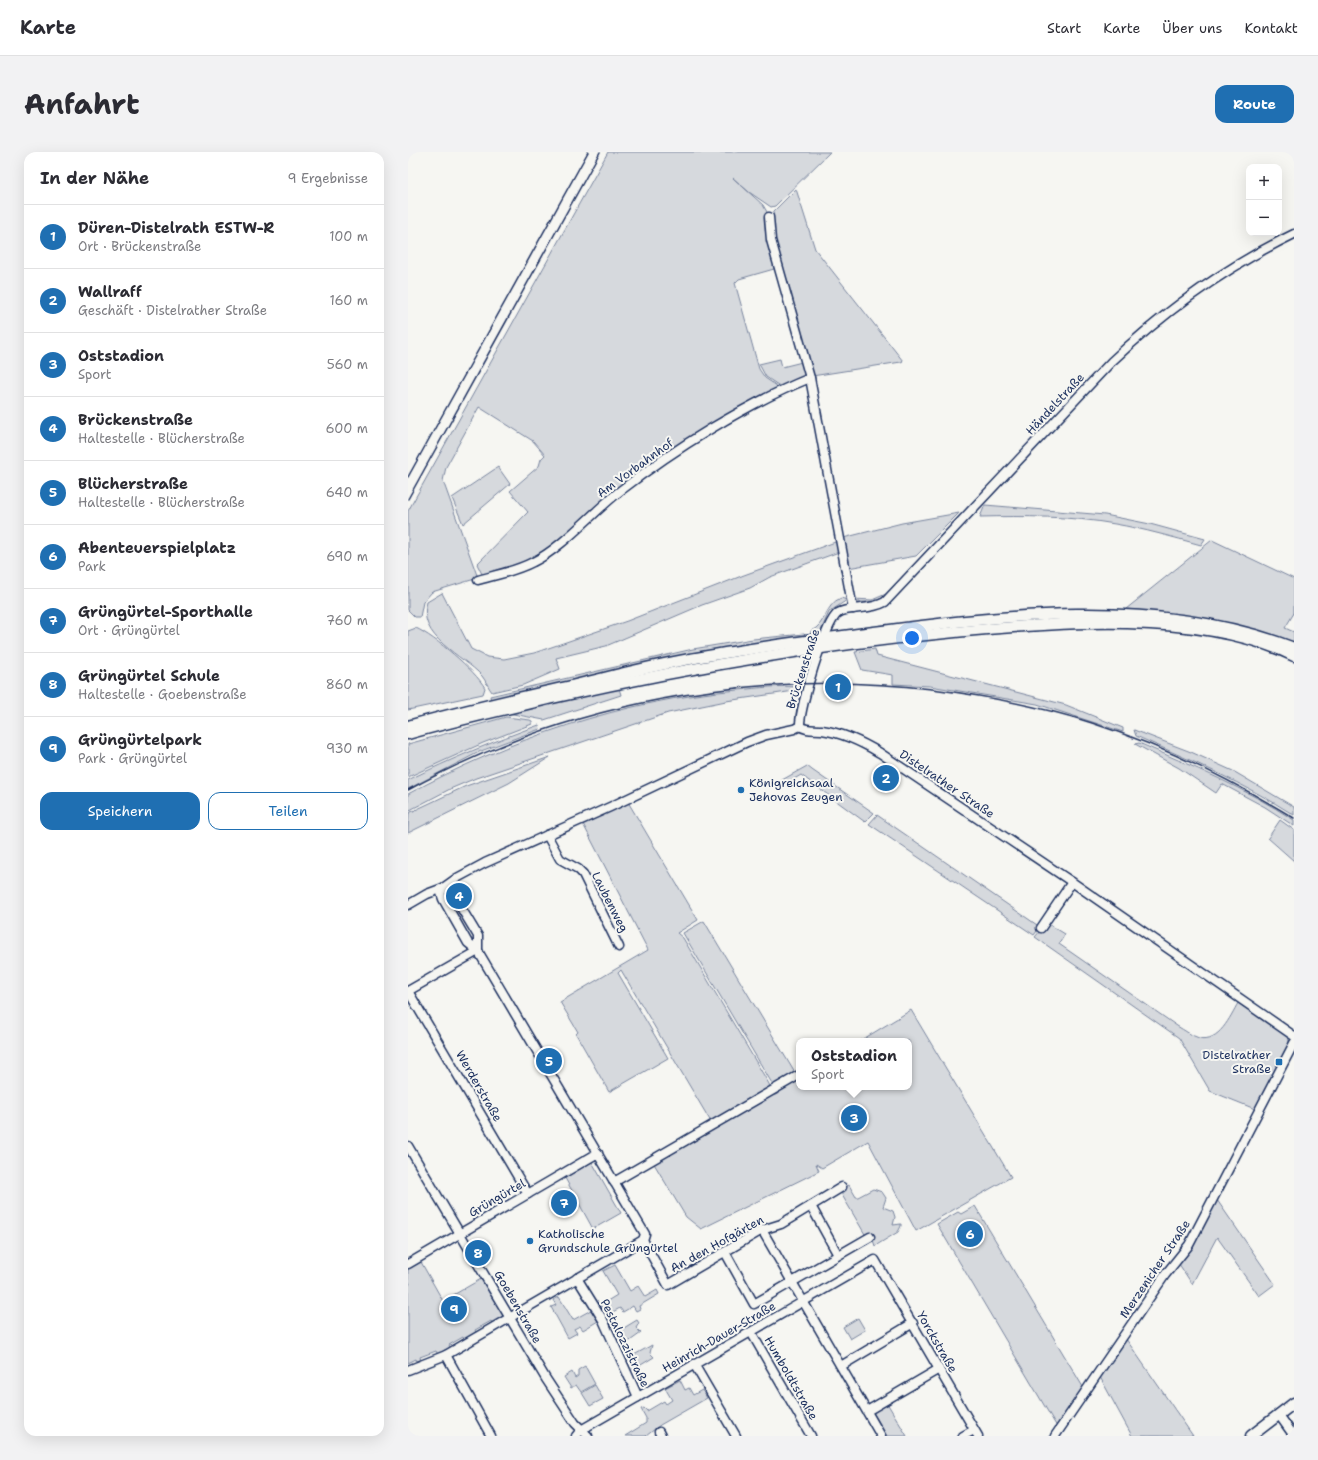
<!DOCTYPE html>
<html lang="de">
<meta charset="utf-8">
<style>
:root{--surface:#fff;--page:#f2f2f3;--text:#2b2b33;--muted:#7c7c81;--line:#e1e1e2;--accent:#1f6fb2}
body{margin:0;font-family:"Shantell Sans",sans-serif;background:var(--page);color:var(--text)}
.controls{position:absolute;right:12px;top:12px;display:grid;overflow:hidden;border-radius:8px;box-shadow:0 4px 16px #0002}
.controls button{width:36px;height:36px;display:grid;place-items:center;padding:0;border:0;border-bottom:1px solid var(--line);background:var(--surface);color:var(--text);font:20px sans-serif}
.you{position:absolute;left:504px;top:486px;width:14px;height:14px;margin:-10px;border:3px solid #fff;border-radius:50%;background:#1a73e8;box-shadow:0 0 0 6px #1a73e833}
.badge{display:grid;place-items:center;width:26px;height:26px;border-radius:50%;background:var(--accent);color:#fff;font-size:13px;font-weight:700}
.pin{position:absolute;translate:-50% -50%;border:2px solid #fff;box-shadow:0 1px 4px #0006}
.popup{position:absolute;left:388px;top:886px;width:116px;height:52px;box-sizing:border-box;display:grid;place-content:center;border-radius:8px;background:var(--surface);filter:drop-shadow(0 1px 3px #0005);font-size:13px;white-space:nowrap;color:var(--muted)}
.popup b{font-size:15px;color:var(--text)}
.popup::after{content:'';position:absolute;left:50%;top:100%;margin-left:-8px;border:8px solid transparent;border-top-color:var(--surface)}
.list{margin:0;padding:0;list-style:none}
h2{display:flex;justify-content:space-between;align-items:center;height:52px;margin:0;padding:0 16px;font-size:17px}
h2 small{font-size:13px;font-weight:400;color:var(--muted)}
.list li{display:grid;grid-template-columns:26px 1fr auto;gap:12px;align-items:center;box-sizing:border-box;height:64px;padding:0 16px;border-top:1px solid var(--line)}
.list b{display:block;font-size:15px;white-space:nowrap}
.list p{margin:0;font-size:13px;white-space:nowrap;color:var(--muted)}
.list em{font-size:13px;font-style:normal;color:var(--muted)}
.actions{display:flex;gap:8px;padding:12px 16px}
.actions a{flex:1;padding:9px 0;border:1px solid var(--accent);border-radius:12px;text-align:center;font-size:14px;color:var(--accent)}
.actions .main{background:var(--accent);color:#fff}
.map{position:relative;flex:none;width:886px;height:1284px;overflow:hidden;border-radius:12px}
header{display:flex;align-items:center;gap:24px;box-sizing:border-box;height:56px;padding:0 20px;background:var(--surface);border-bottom:1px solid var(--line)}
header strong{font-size:19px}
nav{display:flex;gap:22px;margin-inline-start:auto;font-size:14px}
.intro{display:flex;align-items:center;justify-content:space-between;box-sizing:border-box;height:96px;padding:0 24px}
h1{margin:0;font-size:28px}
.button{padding:10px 18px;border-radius:12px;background:var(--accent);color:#fff;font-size:14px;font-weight:700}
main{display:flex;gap:24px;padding:0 24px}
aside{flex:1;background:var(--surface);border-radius:12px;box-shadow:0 4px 16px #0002}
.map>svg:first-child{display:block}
.green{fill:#d6d9dd;stroke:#78849e}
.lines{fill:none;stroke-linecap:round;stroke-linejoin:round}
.stream{stroke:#717e99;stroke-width:1.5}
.minor-casing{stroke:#1b2f5e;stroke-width:11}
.major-casing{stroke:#1b2f5e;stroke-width:13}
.minor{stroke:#f6f6f2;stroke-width:8}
.major{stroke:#f6f6f2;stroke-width:10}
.rail{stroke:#1b2f5e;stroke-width:1.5}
.poi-dot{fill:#1f6fb2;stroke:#f6f6f2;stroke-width:1.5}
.labels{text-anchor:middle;stroke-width:4;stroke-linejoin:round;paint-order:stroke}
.street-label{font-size:12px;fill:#1b2f5e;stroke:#f6f6f2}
.poi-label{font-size:12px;fill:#1b2f5e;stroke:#f6f6f2;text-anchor:start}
</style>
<header>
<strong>Karte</strong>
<nav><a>Start</a><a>Karte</a><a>Über uns</a><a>Kontakt</a></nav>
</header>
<div class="intro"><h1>Anfahrt</h1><a class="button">Route</a></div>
<main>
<aside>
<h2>In der Nähe<small>9 Ergebnisse</small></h2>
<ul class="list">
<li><span class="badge">1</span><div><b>Düren-Distelrath ESTW-R</b><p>Ort · Brückenstraße</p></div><em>100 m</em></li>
<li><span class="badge">2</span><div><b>Wallraff</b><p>Geschäft · Distelrather Straße</p></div><em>160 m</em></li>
<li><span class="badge">3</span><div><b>Oststadion</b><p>Sport</p></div><em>560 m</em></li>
<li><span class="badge">4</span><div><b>Brückenstraße</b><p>Haltestelle · Blücherstraße</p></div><em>600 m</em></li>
<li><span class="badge">5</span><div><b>Blücherstraße</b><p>Haltestelle · Blücherstraße</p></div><em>640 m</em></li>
<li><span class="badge">6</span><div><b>Abenteuerspielplatz</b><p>Park</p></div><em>690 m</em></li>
<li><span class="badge">7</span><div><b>Grüngürtel-Sporthalle</b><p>Ort · Grüngürtel</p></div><em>760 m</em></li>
<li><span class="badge">8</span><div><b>Grüngürtel Schule</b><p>Haltestelle · Goebenstraße</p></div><em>860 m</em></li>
<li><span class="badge">9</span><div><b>Grüngürtelpark</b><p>Park · Grüngürtel</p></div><em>930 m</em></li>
</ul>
<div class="actions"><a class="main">Speichern</a><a>Teilen</a></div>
</aside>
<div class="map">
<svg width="886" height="1284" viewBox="0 0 886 1284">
<rect width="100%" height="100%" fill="#f6f6f2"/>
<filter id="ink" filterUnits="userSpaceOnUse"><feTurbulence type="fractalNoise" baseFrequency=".025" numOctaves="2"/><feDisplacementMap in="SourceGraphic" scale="8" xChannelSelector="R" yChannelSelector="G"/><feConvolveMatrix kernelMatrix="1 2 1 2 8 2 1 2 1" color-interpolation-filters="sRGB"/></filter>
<g filter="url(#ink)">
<g class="green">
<path d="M200 0H422L367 54 363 55 341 40 325 26 355 53 359 60 368 113 366 117 331 127 327 131 351 217 357 226 375 238 282 289 131 405 78 423 74 422 69 412 120 360 102 339 131 314 133 307 137 303 125 289 71 255 38 315 35 329 70 426 24 440 15 450 12 465H7L0 458V359Z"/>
<path d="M388 37 407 97 495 209 493 210 404 224 377 129 363 71 366 59Z"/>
<path d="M372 207 374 215 394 210 397 224 376 237 358 225 351 212Z"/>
<path d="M90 315 102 332 55 372 44 346Z"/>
<path d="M588 326 477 445 464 450H448L446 447 464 448 478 442Z"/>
<path d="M577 353 697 363 742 372 797 387 793 393C764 385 736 377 707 372 662 364 617 364 572 365Z"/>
<path d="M551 361 508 404 440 416 435 386 494 371Z"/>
<path d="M804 388 886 427V461L877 476 886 480V490C831 470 776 462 718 457Z"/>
<path d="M430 389 431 400 362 425 342 436 294 453 198 494 148 506 152 517 115 533 84 540C80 535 78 529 74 524 55 503 8 485 19 450L34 441 63 497 79 505 96 507 126 501 219 469 336 423Z"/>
<path d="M433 446 439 448 421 460 412 481 402 484 403 479C418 473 417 452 433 446Z"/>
<path d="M8 476C27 485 67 518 77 536L75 542 0 558V479Z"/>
<path d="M396 482 398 484 83 548 82 544 285 497 345 487Z"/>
<path d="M467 497 469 504 658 553 715 576V580L629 552 522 534 485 532V523L454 518 447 500Z"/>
<path d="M393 535V538L318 549 260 561 68 626 42 637 0 659V642C101 587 215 548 330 538 351 536 372 533 393 535Z"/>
<path d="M211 536 213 543 136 568 100 561Z"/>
<path d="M98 565 122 568 124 569V572L75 591 0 625V592Z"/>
<path d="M131 573 132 577 73 599 0 637V628C43 607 86 589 131 573Z"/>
<path d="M726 578 783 600 825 619 886 655V663C836 631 782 608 728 584Z"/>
<path d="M731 591C784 614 837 636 886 668V674L857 655 814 632 808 641 771 616 727 592Z"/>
<path d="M142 605 101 631 0 681 1 661 58 634Z"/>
<path d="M399 614 404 618 466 661 457 670 393 623 376 633 374 628Z"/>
<path d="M220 650 290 768 269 781 275 786 361 932 362 936 303 970 213 818 210 821 260 906 201 940 168 882 170 880 152 850 240 798 174 670Z"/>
<path d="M469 663 632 775 626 783 461 672Z"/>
<path d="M872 668 886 678V709L860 686Z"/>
<path d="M296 769 387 921 365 933 275 781Z"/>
<path d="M639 771 657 782 651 792 769 874C776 878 784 884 791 886 811 891 822 865 830 851L878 883 881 889 880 894 847 957 802 939 771 886 627 785Z"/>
<path d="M503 858 603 1025 508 1079 460 989 414 1016 408 1012 411 1019 293 1077 278 1065 245 1010 362 944C368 943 371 943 373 936L391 926V935H501V889H452Z"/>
<path d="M184 1010 213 1061 185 1077 157 1026Z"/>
<path d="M441 1033 448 1045H450L465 1037 474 1040 478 1046 475 1055 485 1059 487 1065 485 1073 493 1072V1074L490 1080 467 1094 464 1085 458 1084 434 1043V1037Z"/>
<path d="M809 1048 867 1132 851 1144 809 1085 784 1132 771 1112 785 1093Z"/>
<path d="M567 1054 675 1235 649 1275 529 1072 550 1060 553 1062Z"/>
<path d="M13 1110 35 1149 73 1127 97 1166 86 1173 83 1169 67 1178 69 1183 57 1189 55 1185 41 1193 43 1197 30 1203 28 1199 12 1205 13 1209 10 1211 8 1207 0 1211V1134L2 1132 0 1128V1117Z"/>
<path d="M207 1113 222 1139 230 1134 237 1145 249 1138 251 1142 231 1154 232 1157 228 1159 225 1154 215 1160 212 1156 197 1164 191 1154 209 1143 195 1119Z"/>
<path d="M151 1145 165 1168 183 1158 190 1169 175 1178 172 1174 166 1177 169 1181 160 1186 143 1155 148 1153 145 1148Z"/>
<path d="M450 1166 457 1178 442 1187 435 1175Z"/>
<path d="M229 1168 231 1171 228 1176 233 1181 212 1196 206 1182Z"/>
<path d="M718 1187 785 1284H724L692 1225Z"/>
<path d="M244 1193 242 1201 246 1205 223 1219 217 1208Z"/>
<path d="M177 1214 187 1232 173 1240 168 1233 163 1236 156 1225 164 1220 167 1226 170 1224V1218Z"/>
<path d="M272 1228 277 1238 281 1236 285 1243 294 1238 299 1246 252 1273 238 1284H217L238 1271V1266L233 1257 236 1256 239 1259 256 1249 258 1252 264 1248 257 1236Z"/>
<path d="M187 1233 195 1247 182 1254 174 1241Z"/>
<path d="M479 1251 499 1284H479L465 1260Z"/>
</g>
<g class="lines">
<path class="stream" d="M367 85 368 93"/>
<g class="minor-casing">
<g id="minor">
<path d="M361 65 363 88 402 226 445 457"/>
<path d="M70 428C88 423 108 419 125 410 154 396 185 360 212 339 266 297 338 252 402 226"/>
<path d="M392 574C391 557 417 470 430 461 441 454 461 459 477 450L703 210C758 158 818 115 886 82"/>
<path d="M392 574C398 579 406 577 414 578 435 581 454 590 472 601L664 730 886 884"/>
<path d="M139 683 152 707 170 717 175 722 211 795"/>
<path d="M35 736 43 739 70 784V799"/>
<path d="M0 753 19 742 35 736 49 726 77 711 202 655 339 590 358 583 386 577 392 574"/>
<path d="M633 776 664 730"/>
<path d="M0 839 120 1042"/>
<path d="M0 839 70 799"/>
<path d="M0 994 138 1227 167 1271 180 1284"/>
<path d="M206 1030 391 923"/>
<path d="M403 1054 430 1103"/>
<path d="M354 1078 473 1284"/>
<path d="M235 1088 260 1133 354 1078 373 1072 434 1035"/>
<path d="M317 1100 346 1152 462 1085"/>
<path d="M0 1112 190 1001"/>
<path d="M169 1126 195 1168 230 1245"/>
<path d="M343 1180 403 1284"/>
<path d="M38 1203 83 1284"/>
<path d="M286 1212 328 1284"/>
<path d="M433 1214 505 1171"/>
<path d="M0 1218 38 1203 235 1088 237 1082 70 799 60 791 35 747 33 741 35 736"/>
<path d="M459 1259 531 1217"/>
<path d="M871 1263 886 1284"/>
<path d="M251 1280 253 1284"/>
<path d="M168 1284 173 1278 467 1108 570 1284"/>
<path d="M555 1284 566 1278"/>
<path d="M647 1284 757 1123 781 1093 886 891"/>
</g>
</g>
<g class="major-casing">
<g id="major">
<path d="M0 574C55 558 111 546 167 533 205 524 243 514 282 507 335 497 389 490 443 483 587 464 747 442 886 496"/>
<path d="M0 582C49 568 99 557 149 545 281 515 412 493 547 480 648 470 793 458 886 504"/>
<path d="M843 1284 886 1251"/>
</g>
</g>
<use href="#minor" class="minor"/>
<use href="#major" class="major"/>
<g class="rail">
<path d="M0 325 180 0"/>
<path d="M0 347 192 0"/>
<path d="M0 638C160 550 343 517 524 537 578 544 632 554 684 571 755 594 822 627 886 666"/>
</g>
</g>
</g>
<g class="poi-dot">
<circle cx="333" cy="638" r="4"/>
<rect x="867" y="906" width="8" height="8" rx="2"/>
<circle cx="122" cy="1089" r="4"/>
</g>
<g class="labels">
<g class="street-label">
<text transform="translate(647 252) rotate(-47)" y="4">Händelstraße</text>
<text transform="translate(227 316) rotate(-36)" y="4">Am Vorbahnhof</text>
<text transform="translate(395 517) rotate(-72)" y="4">Brückenstraße</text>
<text transform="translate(539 632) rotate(34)" y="4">Distelrather Straße</text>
<text transform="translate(202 750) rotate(63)" y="4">Laubenweg</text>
<text transform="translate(71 934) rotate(60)" y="4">Werderstraße</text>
<text transform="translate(89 1046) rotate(-30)" y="4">Grüngürtel</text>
<text transform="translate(309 1092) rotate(-29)" y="4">An den Hofgärten</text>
<text transform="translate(747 1117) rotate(-56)" y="4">Merzenicher Straße</text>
<text transform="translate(110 1155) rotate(60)" y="4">Goebenstraße</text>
<text transform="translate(311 1185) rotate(-30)" y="4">Heinrich-Dauer-Straße</text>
<text transform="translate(529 1190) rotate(60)" y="4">Yorckstraße</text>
<text transform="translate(217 1191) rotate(64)" y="4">Pestalozzistraße</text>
<text transform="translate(383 1226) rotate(60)" y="4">Humboldtstraße</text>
</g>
<g class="poi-label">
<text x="341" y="635">Königreichsaal<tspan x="341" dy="14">Jehovas Zeugen</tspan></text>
<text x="863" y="907" text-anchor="end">Distelrather<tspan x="863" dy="14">Straße</tspan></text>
<text x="130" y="1086">Katholische<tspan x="130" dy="14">Grundschule Grüngürtel</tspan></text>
</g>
</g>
</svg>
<div class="controls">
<button>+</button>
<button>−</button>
</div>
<div class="you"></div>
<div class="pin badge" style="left:430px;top:535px">1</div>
<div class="pin badge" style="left:478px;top:626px">2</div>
<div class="pin badge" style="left:446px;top:966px">3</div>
<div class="popup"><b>Oststadion</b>Sport</div>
<div class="pin badge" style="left:51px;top:744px">4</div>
<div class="pin badge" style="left:141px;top:909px">5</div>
<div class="pin badge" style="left:562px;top:1082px">6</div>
<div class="pin badge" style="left:156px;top:1051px">7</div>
<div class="pin badge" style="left:70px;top:1101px">8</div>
<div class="pin badge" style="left:46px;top:1157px">9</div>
</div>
</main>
